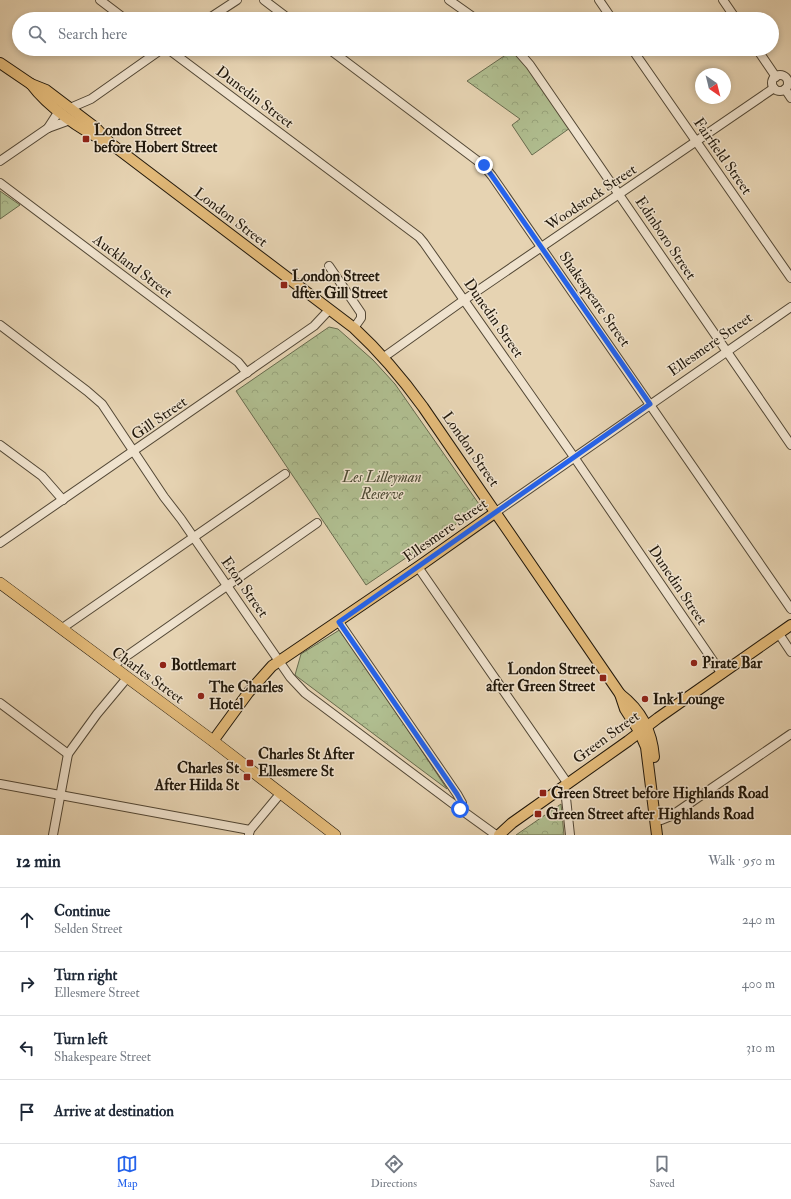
<!DOCTYPE html>
<meta charset="utf-8">
<style>
:root{--surface:#fff;--page:#f2f2f3;--text:#1f2937;--muted:#747a83;--line:#e0e1e3;--accent:#2563eb}
body{margin:0;font-family:"IM FELL Double Pica",serif;background:var(--page);color:var(--text)}
.compass{position:absolute;left:695px;top:68px;width:36px;height:36px;border-radius:50%;background:var(--surface);box-shadow:0 2px 6px #0003;rotate:145deg}
.stop{position:absolute;width:12px;height:12px;margin:-9px;border:3px solid #2563eb;border-radius:50%;background:#fff}
.stop.end{background:#2563eb;border-color:#fff;box-shadow:0 1px 4px #0008}
.list{margin:0;padding:0;list-style:none}
h2{display:flex;justify-content:space-between;align-items:center;height:52px;margin:0;padding:0 16px;font-size:17px}
h2 small{font-size:13px;font-weight:400;color:var(--muted)}
.list li{display:grid;grid-template-columns:26px 1fr auto;gap:12px;align-items:center;box-sizing:border-box;height:64px;padding:0 16px;border-top:1px solid var(--line)}
.list b{display:block;font-size:15px;white-space:nowrap}
.list p{margin:0;font-size:13px;white-space:nowrap;color:var(--muted)}
.list em{font-size:13px;font-style:normal;color:var(--muted)}
.icon{flex:none;width:22px;height:22px;fill:none;stroke:currentColor;stroke-width:2;stroke-linecap:round;stroke-linejoin:round}
.map{position:relative;flex:none;width:791px;height:835px;overflow:hidden}
.search{position:absolute;background:var(--surface);box-shadow:0 2px 6px #0003;left:12px;right:12px;top:12px;height:44px;display:flex;align-items:center;gap:10px;box-sizing:border-box;padding:0 14px;border-radius:22px;color:var(--muted);font-size:15px}
.sheet{height:308px;background:var(--surface)}
nav{display:flex;justify-content:space-around;align-items:center;box-sizing:border-box;height:56px;border-top:1px solid var(--line);background:var(--surface);font-size:11px;color:var(--muted)}
nav a{display:grid;justify-items:center;gap:2px}
nav .on{color:var(--accent)}
.map>svg:first-child{display:block}
.forest{fill:url(#forest-crowns);stroke:#686b4e}
.lines{fill:none;stroke-linecap:round;stroke-linejoin:round}
.minor-casing{stroke:#524735;stroke-width:10}
.major-casing{stroke:#21180b;stroke-width:12}
.highway-casing{stroke:#21180b;stroke-width:12}
.minor{stroke:#efe2cd;stroke-width:8}
.major{stroke:#e3ba79;stroke-width:10}
.highway{stroke:#e3ba79;stroke-width:11}
.route{stroke:#2563eb;stroke-width:5}
.poi-dot{fill:#8f2418;stroke:#efe2cd;stroke-width:1.5}
.labels{text-anchor:middle;stroke-width:3;stroke-linejoin:round;paint-order:stroke}
.street-label{font-size:15px;fill:#21180b;stroke:#efe2cd}
.poi-label{font-size:15px;font-weight:bold;fill:#21180b;stroke:#efe2cd;text-anchor:start}
.park-label{font-size:15px;font-style:italic;fill:#4c4a33;stroke:#efe2cd}
</style>
<div class="map">
<svg width="791" height="835" viewBox="0 0 791 835">
<defs>
<pattern id="forest-crowns" width="20" height="18" patternUnits="userSpaceOnUse"><rect width="20" height="18" fill="#b0be90"/><path d="M2 6a3 3 0 1 1 6 0M12 15a3 3 0 1 1 6 0" fill="none" stroke="#97a37b"/></pattern>
</defs>
<rect width="100%" height="100%" fill="#e6d3b2"/>
<filter id="stains"><feTurbulence type="fractalNoise" baseFrequency=".005" numOctaves="4"/><feColorMatrix values="0 0 0 0 .2 0 0 0 0 .09 0 0 0 0 .02 0 0 0 .5 -.17"/></filter>
<radialGradient id="worn" r=".72"><stop offset=".6" stop-color="#630" stop-opacity="0"/><stop offset="1" stop-color="#630" stop-opacity=".3"/></radialGradient>
<g class="forest">
<path d="M513 50 518 54 570 128 532 155 512 125 520 119 467 81Z"/>
<path d="M0 191 20 205 0 219Z"/>
<path d="M329 327 338 329 373 360 395 384 481 507 366 585 236 391Z"/>
<path d="M341 629 447 789 295 675 301 654Z"/>
<path d="M561 804 564 835H516Z"/>
</g>
<g class="lines">
<g class="minor-casing">
<g id="minor">
<path d="M100 0 125 19"/>
<path d="M264 0 289 19"/>
<path d="M449 0 476 19"/>
<path d="M599 0 612 19"/>
<path d="M723 0 736 19"/>
<path d="M208 19 237 0"/>
<path d="M168 49 419 237 424 243 574 457 722 674"/>
<path d="M329 49 483 165 492 176 791 609"/>
<path d="M516 49 530 65 791 445"/>
<path d="M632 49 791 278"/>
<path d="M757 49 776 77"/>
<circle cx="780" cy="83" r="8"/>
<path d="M785 89 791 98"/>
<path d="M70 108 91 99 162 49"/>
<path d="M48 128 59 111"/>
<path d="M0 161 48 128 70 120"/>
<path d="M0 183 238 362 247 373"/>
<path d="M329 266 361 313V318L354 328"/>
<path d="M0 325 87 391 102 404 164 497 181 519 290 677 305 693 460 809 496 835"/>
<path d="M384 357 464 300 774 88"/>
<path d="M0 445 42 476 63 500"/>
<path d="M496 512 791 307"/>
<path d="M0 543 314 326 329 310"/>
<path d="M418 567 568 784"/>
<path d="M339 622 457 794 462 803 460 809"/>
<path d="M61 629 285 474"/>
<path d="M779 634 791 652"/>
<path d="M113 668 118 662 317 523"/>
<path d="M0 703 68 754"/>
<path d="M0 784 250 830"/>
<path d="M561 788 566 798 570 835"/>
<path d="M655 820H661L671 816 791 734"/>
<path d="M249 834 250 830 280 794"/>
<path d="M53 835 68 754 97 714 127 678"/>
</g>
</g>
<g class="major-casing">
<g id="major">
<path d="M0 63 31 84 46 90 96 128 110 143 354 328C381 353 402 378 423 407L620 694 625 709 639 731 646 747 657 835"/>
<path d="M31 84C48 107 81 130 107 142"/>
<path d="M620 694C641 710 652 731 654 757"/>
<path d="M213 741 248 693 272 666 418 567 496 512"/>
<path d="M499 835 512 823 628 741 658 718 791 625"/>
</g>
</g>
<g class="highway-casing">
<path id="highway" d="M0 583 213 741 335 835"/>
</g>
<use href="#minor" class="minor"/>
<use href="#major" class="major"/>
<use href="#highway" class="highway"/>
</g>
<g class="lines">
<path class="route" d="M460 809 462 803 457 794 339 622 650 404 492 176 484 165"/>
</g>
<g class="poi-dot">
<rect x="82" y="135" width="8" height="8" rx="2"/>
<rect x="280" y="281" width="8" height="8" rx="2"/>
<circle cx="694" cy="663" r="4"/>
<circle cx="163" cy="665" r="4"/>
<rect x="599" y="674" width="8" height="8" rx="2"/>
<circle cx="201" cy="696" r="4"/>
<circle cx="645" cy="699" r="4"/>
<rect x="246" y="759" width="8" height="8" rx="2"/>
<rect x="243" y="773" width="8" height="8" rx="2"/>
<rect x="539" y="789" width="8" height="8" rx="2"/>
<rect x="534" y="810" width="8" height="8" rx="2"/>
</g>
<g class="labels">
<g class="street-label">
<text transform="translate(255 97) rotate(37)" y="5">Dunedin Street</text>
<text transform="translate(723 156) rotate(55)" y="5">Fairfield Street</text>
<text transform="translate(591 197) rotate(-34)" y="5">Woodstock Street</text>
<text transform="translate(231 217) rotate(37)" y="5">London Street</text>
<text transform="translate(666 238) rotate(56)" y="5">Edinboro Street</text>
<text transform="translate(133 266) rotate(37)" y="5">Auckland Street</text>
<text transform="translate(595 299) rotate(55)" y="5">Shakespeare Street</text>
<text transform="translate(494 318) rotate(55)" y="5">Dunedin Street</text>
<text transform="translate(710 344) rotate(-35)" y="5">Ellesmere Street</text>
<text transform="translate(159 418) rotate(-35)" y="5">Gill Street</text>
<text transform="translate(471 449) rotate(55)" y="5">London Street</text>
<text transform="translate(445 530) rotate(-35)" y="5">Ellesmere Street</text>
<text transform="translate(678 585) rotate(56)" y="5">Dunedin Street</text>
<text transform="translate(245 587) rotate(55)" y="5">Eton Street</text>
<text transform="translate(148 675) rotate(36)" y="5">Charles Street</text>
<text transform="translate(606 737) rotate(-36)" y="5">Green Street</text>
</g>
<g class="poi-label">
<text x="94" y="135">London Street<tspan x="94" dy="17">before Hobert Street</tspan></text>
<text x="292" y="281">London Street<tspan x="292" dy="17">dfter Gill Street</tspan></text>
<text x="702" y="668">Pirate Bar</text>
<text x="171" y="670">Bottlemart</text>
<text x="595" y="674" text-anchor="end">London Street<tspan x="595" dy="17">after Green Street</tspan></text>
<text x="209" y="692">The Charles<tspan x="209" dy="17">Hotel</tspan></text>
<text x="653" y="704">Ink Lounge</text>
<text x="258" y="759">Charles St After<tspan x="258" dy="17">Ellesmere St</tspan></text>
<text x="239" y="773" text-anchor="end">Charles St<tspan x="239" dy="17">After Hilda St</tspan></text>
<text x="551" y="798">Green Street before Highlands Road</text>
<text x="546" y="819">Green Street after Highlands Road</text>
</g>
<g class="park-label">
<text x="382" y="482">Les Lilleyman<tspan x="382" dy="17">Reserve</tspan></text>
</g>
</g>
<rect width="100%" height="100%" filter="url(#stains)"/>
<rect width="100%" height="100%" fill="url(#worn)"/>
</svg>
<svg class="compass" viewBox="-18 -18 36 36"><path d="M0-13l5 13h-10z" fill="#e53935"/><path d="M0 13l5-13h-10z" fill="#747a83"/></svg>
<div class="stop" style="left:460px;top:809px"></div>
<div class="stop end" style="left:484px;top:165px"></div>
<div class="search"><svg class="icon" aria-label="search" viewBox="0 0 24 24"><circle cx="10" cy="10" r="6"/><path d="M15 15l6 6"/></svg>Search here</div>
</div>
<section class="sheet">
<h2>12 min<small>Walk · 950 m</small></h2>
<ul class="list">
<li><svg class="icon" aria-label="ahead" viewBox="0 0 24 24"><path d="M12 20V5M6 11l6-6 6 6"/></svg><div><b>Continue</b><p>Selden Street</p></div><em>240 m</em></li>
<li><svg class="icon" aria-label="right" viewBox="0 0 24 24"><path d="M7 20v-9h11M14 6l5 5-5 5"/></svg><div><b>Turn right</b><p>Ellesmere Street</p></div><em>400 m</em></li>
<li><svg class="icon" aria-label="left" viewBox="0 0 24 24"><path d="M17 20v-9H6M10 6l-5 5 5 5"/></svg><div><b>Turn left</b><p>Shakespeare Street</p></div><em>310 m</em></li>
<li><svg class="icon" aria-label="arrive" viewBox="0 0 24 24"><path d="M6 21V4h12l-3 4 3 4H6"/></svg><div><b>Arrive at destination</b></div></li>
</ul>
</section>
<nav>
<a class="on"><svg class="icon" aria-label="map" viewBox="0 0 24 24"><path d="M3 6l6-2 6 2 6-2v14l-6 2-6-2-6 2zM9 4v14M15 6v14"/></svg>Map</a>
<a><svg class="icon" aria-label="directions" viewBox="0 0 24 24"><path d="M12 3l9 9-9 9-9-9zM9 14v-3h6M13 9l2 2-2 2"/></svg>Directions</a>
<a><svg class="icon" aria-label="saved" viewBox="0 0 24 24"><path d="M7 4h10v16l-5-4-5 4z"/></svg>Saved</a>
</nav>
